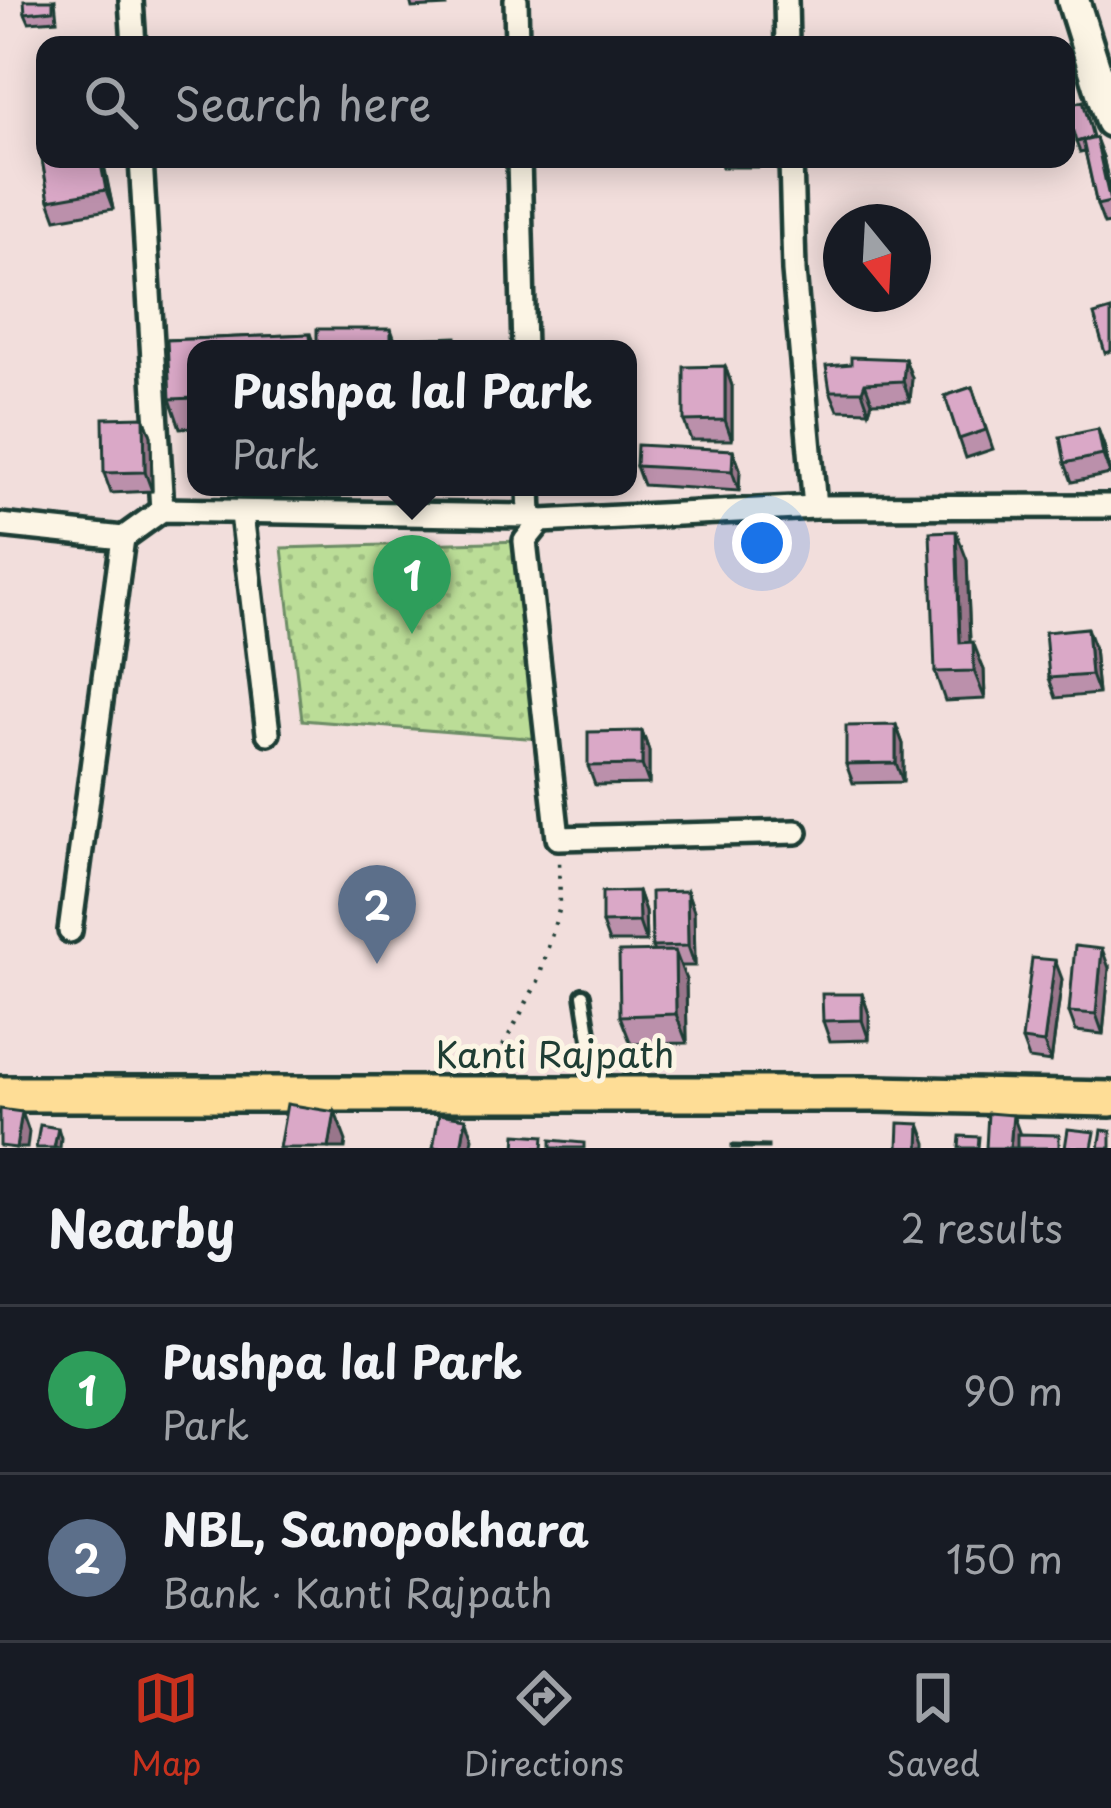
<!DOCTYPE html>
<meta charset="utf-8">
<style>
:root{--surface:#171b24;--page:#20242c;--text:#f1f3f6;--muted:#9ea1a6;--line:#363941;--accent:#c8321e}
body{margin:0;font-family:"Playpen Sans",sans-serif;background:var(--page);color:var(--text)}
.compass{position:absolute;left:823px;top:204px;width:108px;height:108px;border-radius:50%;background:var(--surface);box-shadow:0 6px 30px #0003;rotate:162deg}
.you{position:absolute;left:762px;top:543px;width:42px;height:42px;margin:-30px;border:9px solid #fff;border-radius:50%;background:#1a73e8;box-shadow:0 0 0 18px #1a73e833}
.badge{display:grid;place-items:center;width:78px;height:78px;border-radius:50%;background:var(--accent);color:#fff;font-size:39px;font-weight:700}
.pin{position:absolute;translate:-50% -99px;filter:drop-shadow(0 3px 6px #0008)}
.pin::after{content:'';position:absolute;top:63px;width:42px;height:36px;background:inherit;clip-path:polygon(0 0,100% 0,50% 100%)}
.popup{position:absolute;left:187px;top:340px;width:450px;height:156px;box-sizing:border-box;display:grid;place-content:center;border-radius:24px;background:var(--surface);filter:drop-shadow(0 3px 9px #0005);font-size:39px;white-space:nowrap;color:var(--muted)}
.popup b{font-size:45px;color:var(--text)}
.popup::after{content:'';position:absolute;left:50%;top:100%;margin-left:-24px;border:24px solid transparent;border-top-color:var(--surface)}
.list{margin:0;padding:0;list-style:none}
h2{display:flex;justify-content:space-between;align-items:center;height:156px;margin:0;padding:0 48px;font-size:51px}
h2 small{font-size:39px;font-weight:400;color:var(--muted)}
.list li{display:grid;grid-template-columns:78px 1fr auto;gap:36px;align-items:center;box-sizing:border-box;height:168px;padding:0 48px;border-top:3px solid var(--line)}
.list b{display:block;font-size:45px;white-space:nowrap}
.list p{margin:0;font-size:39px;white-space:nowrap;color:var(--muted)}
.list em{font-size:39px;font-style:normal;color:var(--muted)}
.icon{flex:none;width:66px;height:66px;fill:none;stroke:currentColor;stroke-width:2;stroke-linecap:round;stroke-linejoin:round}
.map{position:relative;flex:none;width:1111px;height:1148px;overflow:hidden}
.search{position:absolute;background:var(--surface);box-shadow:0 6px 30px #0003;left:36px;right:36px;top:36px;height:132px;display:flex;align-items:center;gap:30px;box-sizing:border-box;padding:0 42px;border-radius:24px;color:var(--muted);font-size:45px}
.sheet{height:492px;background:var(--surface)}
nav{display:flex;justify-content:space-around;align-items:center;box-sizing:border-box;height:168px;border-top:3px solid var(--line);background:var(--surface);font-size:33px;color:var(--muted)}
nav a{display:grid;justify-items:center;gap:6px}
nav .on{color:var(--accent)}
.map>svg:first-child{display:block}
.park{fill:url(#park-dots);stroke:#6d8d66;stroke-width:3}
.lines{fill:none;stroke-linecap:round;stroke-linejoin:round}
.lane-casing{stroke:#1f3d34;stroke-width:20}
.street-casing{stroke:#1f3d34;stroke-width:30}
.secondary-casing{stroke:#1f3d34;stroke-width:39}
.primary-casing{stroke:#1f3d34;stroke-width:42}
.path{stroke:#1f3d34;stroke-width:4.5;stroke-dasharray:3 9;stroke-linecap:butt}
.lane{stroke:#fcf5e5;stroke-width:10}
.street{stroke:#fcf5e5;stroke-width:21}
.secondary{stroke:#fcf5e5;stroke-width:30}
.primary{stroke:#fedd96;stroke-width:33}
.wall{fill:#bb90ab;stroke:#1f3d34;stroke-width:3}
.shaded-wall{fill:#99768b;stroke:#1f3d34;stroke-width:3}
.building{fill:#daa8c7;stroke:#1f3d34;stroke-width:3}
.labels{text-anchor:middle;stroke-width:10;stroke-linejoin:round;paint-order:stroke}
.street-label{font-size:36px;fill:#1f3d34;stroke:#fcf5e5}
</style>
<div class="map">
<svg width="1111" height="1148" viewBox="0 0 1111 1148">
<defs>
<pattern id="park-dots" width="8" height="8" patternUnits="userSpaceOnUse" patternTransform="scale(3)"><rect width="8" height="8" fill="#bbdd97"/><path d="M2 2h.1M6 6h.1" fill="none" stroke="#a0bf83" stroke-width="1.8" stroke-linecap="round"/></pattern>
</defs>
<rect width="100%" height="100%" fill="#f2dedc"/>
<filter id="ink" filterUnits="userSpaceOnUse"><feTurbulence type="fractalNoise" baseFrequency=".00833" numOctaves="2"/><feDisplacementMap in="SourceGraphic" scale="24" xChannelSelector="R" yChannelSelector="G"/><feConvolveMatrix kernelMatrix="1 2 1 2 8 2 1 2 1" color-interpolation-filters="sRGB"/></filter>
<g filter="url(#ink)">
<path class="park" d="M525 541 540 739 302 720 282 548Z"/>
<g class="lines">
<g class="lane-casing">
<path id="lane" d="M583 995 598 1090"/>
</g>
<g class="street-casing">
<g id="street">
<path d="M131 0 134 45"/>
<path d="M516 0 517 45"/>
<path d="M786 0 787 45"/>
<path d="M141 159 162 510"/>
<path d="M519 159 524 349"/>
<path d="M791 159 794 271 815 507"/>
<path d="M529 487 530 516"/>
<path d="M242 514 268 733"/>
<path d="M541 521 525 541 558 838 796 832"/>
<path d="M0 525 123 538 162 510 530 516 541 521 815 507 1111 506"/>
<path d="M70 931 123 538"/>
</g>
</g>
<g class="secondary-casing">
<path id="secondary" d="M1073 0 1111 121"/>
</g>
<g class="primary-casing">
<path id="primary" d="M0 1094H875L1111 1099"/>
</g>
<path class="path" d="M492 1067 538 981 560 907 559 859"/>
<use href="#lane" class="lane"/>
<use href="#street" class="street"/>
<use href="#secondary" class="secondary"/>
<use href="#primary" class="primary"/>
</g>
<g class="wall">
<path d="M55 0 57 20 29 22 25 13Z"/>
<path d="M410 0H446V6L412 8Z"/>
<path d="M1095 138 1103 157 1111 194V223L1104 224 1097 205 1085 151 1080 152 1076 142Z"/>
<path d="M42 159H102L113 209 56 219 49 200Z"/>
<path d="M719 159H759V167H722Z"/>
<path d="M310 334 316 349H196V427L180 428 170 399 167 340Z"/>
<path d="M905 359 912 378 910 401 872 402 869 411 838 410 830 391Z"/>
<path d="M725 366 732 386V440H691L684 421Z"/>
<path d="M972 387 993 449 966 458 945 396Z"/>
<path d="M144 417 151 436 152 491 111 493 104 473Z"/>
<path d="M1098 429 1105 449 1110 474 1072 482 1065 463Z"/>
<path d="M733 450 740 469 739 491 643 485 636 466Z"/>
<path d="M328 487H403V490H329Z"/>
<path d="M967 560 970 642 984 670 985 699 945 701 935 672Z"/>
<path d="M1094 647 1098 694 1056 698 1049 678Z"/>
<path d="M896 725 903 744V782L853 783 846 764Z"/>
<path d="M642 731 649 751V784L595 785 588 766Z"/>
<path d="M638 891 645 911 646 942H609L602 923Z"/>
<path d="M687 891 694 911 695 966H680L686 980 687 1043 631 1044 620 1016 654 952 652 947Z"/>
<path d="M1109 968 1103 1034 1076 1031 1069 1012Z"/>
<path d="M1062 979 1051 1062 1029 1059 1022 1040Z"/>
<path d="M862 994 869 1014V1040L830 1041 823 1021Z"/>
</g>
<g class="shaded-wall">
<path d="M1096 138 1103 157 1111 194V204Z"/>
<path d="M100 159H102L105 169 113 209 106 190Z"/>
<path d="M391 329 398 349H391Z"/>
<path d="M905 359 912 378 910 401 903 381Z"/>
<path d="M725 366 732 386V440L725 420Z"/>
<path d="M865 383 872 402 869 411 862 391Z"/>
<path d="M144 417 151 436 152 491 145 472Z"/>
<path d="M1098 429 1105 449 1110 474 1103 455Z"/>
<path d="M733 450 740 469 739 491 732 471Z"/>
<path d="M956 531 967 560 971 671 960 643Z"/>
<path d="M1087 628 1094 647 1098 694 1091 675Z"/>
<path d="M973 642 984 670 985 699 974 671Z"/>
<path d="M896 725 903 744V782L896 763Z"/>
<path d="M642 731 649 751V784L642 765Z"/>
<path d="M638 891 645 911 646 942 639 922Z"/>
<path d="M687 891 694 911 695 966 688 946Z"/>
<path d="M1102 949 1109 968 1103 1034 1096 1014Z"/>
<path d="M675 951 686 980 687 1043 676 1014Z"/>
<path d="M1055 960 1062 979 1051 1062 1044 1043Z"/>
<path d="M862 994 869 1014V1040L862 1020Z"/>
<path d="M22 1112 29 1132 27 1148H16Z"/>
<path d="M335 1112 346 1141 345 1148H329Z"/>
<path d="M1013 1115 1020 1135 1019 1148H1010Z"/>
<path d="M466 1118 473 1138 471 1148H461Z"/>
<path d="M920 1124 927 1143V1148H919Z"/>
<path d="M58 1128 61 1138 60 1148H54Z"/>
</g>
<g class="building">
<path d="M24 0H53V10L25 13Z"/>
<path d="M1083 101 1093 137 1076 142 1066 106Z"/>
<path d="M1096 138 1110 202 1097 205 1083 141Z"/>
<path d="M42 159H100L106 190 49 200Z"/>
<path d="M1111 310V351L1105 353 1094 315Z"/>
<rect x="317" y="329" width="74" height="20"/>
<path d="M310 334 311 349H196V398L170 399 167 340Z"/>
<path d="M456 337 457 349H412L411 339Z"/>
<path d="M851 357 905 359 903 381 865 383 862 391H830L826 366 851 364Z"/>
<path d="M725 366V420L684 421V367Z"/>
<path d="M972 387 986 430 959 439 945 396Z"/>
<path d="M144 417 145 472 104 473 103 418Z"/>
<path d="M1098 429 1103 455 1065 463 1060 437Z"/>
<path d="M637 445 733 450 732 471 636 466Z"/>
<path d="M956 531 960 643 973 642 974 671 935 672 930 532Z"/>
<path d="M1087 628 1091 675 1049 678 1045 632Z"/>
<path d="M896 725V763L846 764V726Z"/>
<path d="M642 731V765L588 766V732Z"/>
<path d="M638 891 639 922 602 923V892Z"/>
<path d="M687 891 688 946 652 947 651 892Z"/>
<path d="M1075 946 1102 949 1096 1014 1069 1012Z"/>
<path d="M675 951 676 1014 620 1016 619 952Z"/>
<path d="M1032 958 1055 960 1044 1043 1022 1040Z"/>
<path d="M822 994H862V1020L823 1021Z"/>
<path d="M287 1104 335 1112 329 1148H279Z"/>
<path d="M0 1109 22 1112 16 1148 0 1146Z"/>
<path d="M988 1113 1013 1115 1010 1148H986Z"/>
<path d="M439 1114 466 1118 461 1148H433Z"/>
<path d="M899 1123 920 1124 919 1148H898Z"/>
<path d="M40 1125 58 1128 54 1148H36Z"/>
<path d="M1068 1129 1095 1132 1092 1148H1065Z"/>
<path d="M1102 1130 1111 1131V1148H1099Z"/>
<path d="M516 1134 544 1136 543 1148H515Z"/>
<path d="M1017 1134 1059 1135V1148H1017Z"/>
<path d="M960 1136 979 1137 978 1148H959Z"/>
<path d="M551 1140 584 1143V1148H551Z"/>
<path d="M732 1145 768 1146V1148H732Z"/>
</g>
</g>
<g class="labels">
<g class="street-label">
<text x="555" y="1068">Kanti Rajpath</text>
</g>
</g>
</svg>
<svg class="compass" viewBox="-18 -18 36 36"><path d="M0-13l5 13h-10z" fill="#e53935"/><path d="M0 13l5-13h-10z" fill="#9ea1a6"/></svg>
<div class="you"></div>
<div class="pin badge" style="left:412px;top:634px;background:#2e9e5b">1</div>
<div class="popup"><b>Pushpa lal Park</b>Park</div>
<div class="pin badge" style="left:377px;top:964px;background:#5c6f8a">2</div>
<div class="search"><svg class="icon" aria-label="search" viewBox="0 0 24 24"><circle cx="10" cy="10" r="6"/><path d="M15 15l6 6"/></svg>Search here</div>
</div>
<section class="sheet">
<h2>Nearby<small>2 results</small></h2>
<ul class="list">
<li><span class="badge" style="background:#2e9e5b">1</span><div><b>Pushpa lal Park</b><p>Park</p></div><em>90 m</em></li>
<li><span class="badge" style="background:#5c6f8a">2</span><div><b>NBL, Sanopokhara</b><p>Bank · Kanti Rajpath</p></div><em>150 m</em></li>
</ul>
</section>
<nav>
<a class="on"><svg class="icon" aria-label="map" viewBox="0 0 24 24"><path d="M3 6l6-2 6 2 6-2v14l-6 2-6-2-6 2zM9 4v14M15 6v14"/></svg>Map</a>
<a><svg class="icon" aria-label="directions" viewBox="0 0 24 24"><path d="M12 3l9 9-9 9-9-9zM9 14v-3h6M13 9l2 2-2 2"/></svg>Directions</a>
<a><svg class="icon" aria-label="saved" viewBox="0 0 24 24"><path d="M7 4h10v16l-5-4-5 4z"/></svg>Saved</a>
</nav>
